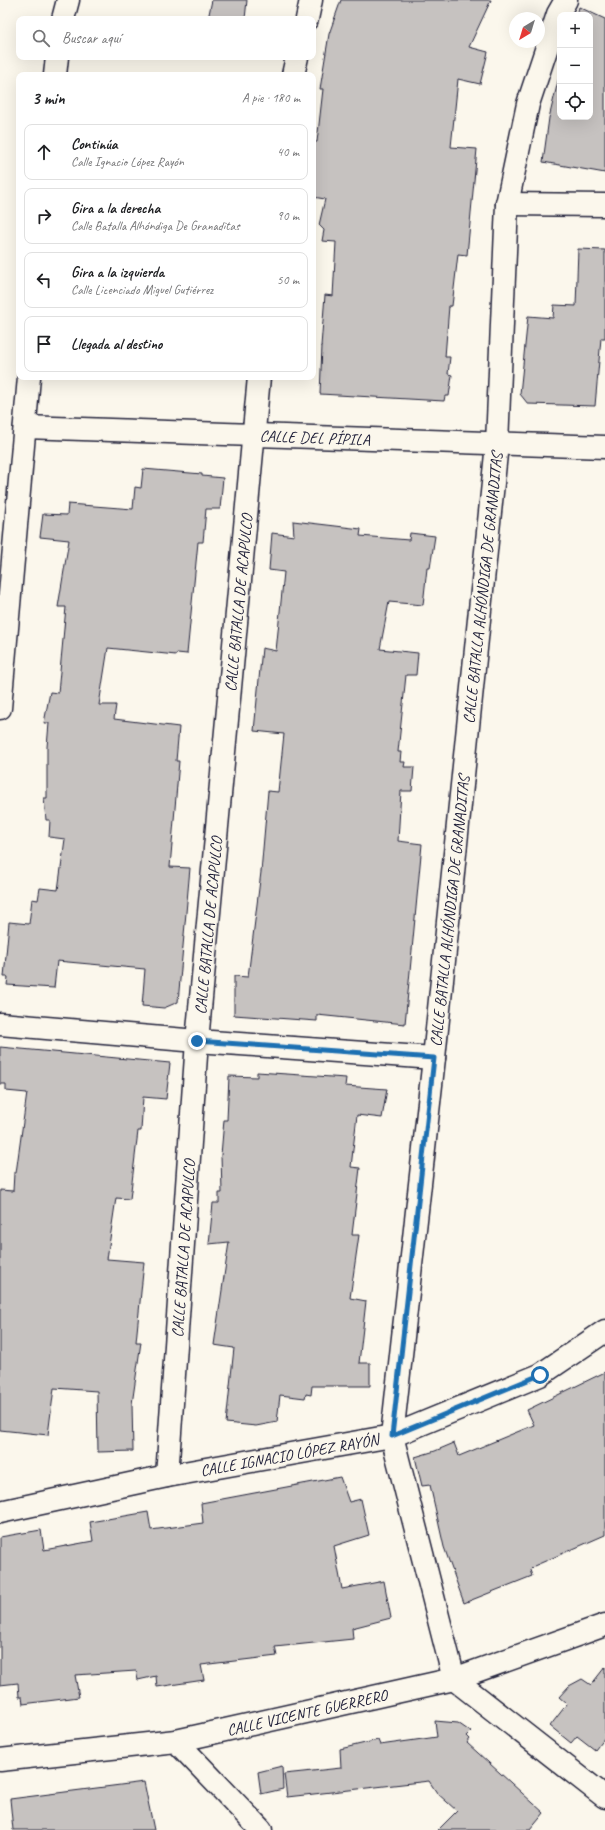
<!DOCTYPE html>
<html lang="es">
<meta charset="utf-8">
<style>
:root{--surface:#fff;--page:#f2f2f2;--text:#202124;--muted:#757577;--line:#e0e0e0}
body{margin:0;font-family:Caveat,sans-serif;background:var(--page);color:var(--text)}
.controls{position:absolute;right:12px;top:12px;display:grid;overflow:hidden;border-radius:8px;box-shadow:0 4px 16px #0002}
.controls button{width:36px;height:36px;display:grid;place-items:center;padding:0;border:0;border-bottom:1px solid var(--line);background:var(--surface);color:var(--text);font:20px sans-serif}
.compass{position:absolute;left:509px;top:12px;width:36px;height:36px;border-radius:50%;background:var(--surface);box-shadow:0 4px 16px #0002;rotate:218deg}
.stop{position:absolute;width:12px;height:12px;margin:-9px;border:3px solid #1f6fb2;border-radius:50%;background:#fff}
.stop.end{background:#1f6fb2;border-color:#fff;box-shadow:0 1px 4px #0008}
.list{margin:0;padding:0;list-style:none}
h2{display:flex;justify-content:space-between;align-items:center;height:52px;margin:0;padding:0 16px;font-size:17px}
h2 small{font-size:13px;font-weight:400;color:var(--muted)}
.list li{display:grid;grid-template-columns:26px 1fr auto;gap:12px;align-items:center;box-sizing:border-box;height:56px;margin:0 8px 8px;padding:0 8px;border:1px solid var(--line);border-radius:8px}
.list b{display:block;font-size:15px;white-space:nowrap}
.list p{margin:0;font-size:13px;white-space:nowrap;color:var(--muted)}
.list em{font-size:13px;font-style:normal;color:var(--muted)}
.icon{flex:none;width:22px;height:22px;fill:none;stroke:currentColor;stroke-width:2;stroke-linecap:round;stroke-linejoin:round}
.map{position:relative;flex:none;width:605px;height:1830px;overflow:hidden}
.search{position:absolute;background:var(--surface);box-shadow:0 4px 16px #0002;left:16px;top:16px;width:300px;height:44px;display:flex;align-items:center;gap:10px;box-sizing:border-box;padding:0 14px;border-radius:8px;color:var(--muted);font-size:15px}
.panel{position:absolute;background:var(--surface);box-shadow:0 4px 16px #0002;left:16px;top:72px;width:300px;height:308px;border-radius:8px}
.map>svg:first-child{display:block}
.building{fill:#c6c2c0;stroke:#22223b}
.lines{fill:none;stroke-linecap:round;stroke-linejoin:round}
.street-casing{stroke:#22223b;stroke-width:25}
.secondary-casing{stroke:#22223b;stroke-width:25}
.street{stroke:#fbf7ec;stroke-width:22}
.secondary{stroke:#fbf7ec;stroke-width:22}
.route{stroke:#1f6fb2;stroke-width:5}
.labels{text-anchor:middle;stroke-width:4;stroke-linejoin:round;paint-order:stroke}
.street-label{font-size:16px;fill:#22223b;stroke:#fbf7ec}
</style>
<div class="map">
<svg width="605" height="1830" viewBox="0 0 605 1830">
<rect width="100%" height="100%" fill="#fbf7ec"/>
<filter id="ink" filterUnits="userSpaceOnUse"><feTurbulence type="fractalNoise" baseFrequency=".025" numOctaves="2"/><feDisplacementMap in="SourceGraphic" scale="8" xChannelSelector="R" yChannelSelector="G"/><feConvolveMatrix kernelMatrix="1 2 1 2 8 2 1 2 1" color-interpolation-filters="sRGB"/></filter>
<g filter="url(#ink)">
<g class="building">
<path d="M212 0H247L245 19H208Z"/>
<path d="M341 0H491L469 47 488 52 480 84 458 79 451 147 477 149 467 255 458 254 452 306H449L445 357H450L448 374 452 375 449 396H445L444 401 320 394 322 346H321L325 295 333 296 336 242 322 241 324 230 319 225 325 199 313 197V142H317L323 89H320L329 34Z"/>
<path d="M579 7 605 19V173L543 162 549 118 560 73V117H590V15H577Z"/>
<path d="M578 249 605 250V338H601L595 406 528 404 520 394 528 316 553 318 554 305 576 306Z"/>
<path d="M143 469 202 474V476L223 478 220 509H206L203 542H198L187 654 177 653 176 655 108 648 99 705H116L114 719 179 727 176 761H179L170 867 190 868 178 1002 164 1008 142 1006 145 969 57 961 54 988 7 985 8 977H4L9 922 29 924 32 899 38 900 40 888 58 890 65 839 49 837 50 820H46L44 798H47V747L49 723H44L50 692 58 693 66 607H58L69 540 40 537 43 514 67 515 68 504 133 509 135 487 141 488Z"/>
<path d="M293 521 361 529 360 536 409 540 410 533 435 536 430 568H427L423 605 389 602 380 649 418 653 416 675H406L398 752H401L400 762H405L404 767H414L412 791H401L398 841 422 844 405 1024 317 1015V1021L234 1015V976L248 977 261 872 268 791 278 792 284 734 254 731 262 648 276 651 284 572 269 570 272 533 294 536Z"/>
<path d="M0 1047 170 1063 166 1099 143 1097 141 1131H138L130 1199 116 1198 107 1259 144 1262 136 1342H141L132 1404 133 1451 98 1452 97 1391 54 1388 48 1435 0 1430V1190L13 1191 14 1173H16L27 1093 6 1091V1084H0Z"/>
<path d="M257 1072 346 1078 345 1086 387 1089 382 1118 357 1115 351 1167 360 1168 352 1235H359L350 1298 366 1301 359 1363H370V1386H312L311 1395 306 1394 305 1398 280 1395 277 1422 256 1426 226 1423 234 1348 214 1345 229 1242 209 1244 213 1203H219V1193H222L221 1155 224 1120H227L229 1076 257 1077Z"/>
<path d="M605 1372V1535L534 1566 530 1570 532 1576 464 1603 444 1547 430 1485 422 1486 415 1457 435 1451 454 1443 459 1456 534 1425 527 1410Z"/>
<path d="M340 1477 349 1502 361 1499 369 1535 334 1546 342 1589 384 1581 391 1618 352 1628 353 1639 275 1647 277 1656 201 1665 204 1680 157 1687 156 1676 138 1680 136 1671 75 1675 79 1697 23 1704 22 1697H19L18 1683 0 1685V1537L41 1530 44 1550 93 1541 90 1522 148 1512 151 1530 203 1523 201 1503Z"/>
<path d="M605 1667V1737L595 1750 577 1736 571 1743 550 1726 567 1704 559 1697 569 1686 582 1679 591 1685Z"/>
<path d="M435 1721 458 1723 471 1732 467 1736 470 1739 467 1743 544 1813 530 1830H438L457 1811 437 1793 429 1781 287 1797 284 1774 341 1768 340 1749 378 1740 380 1745 437 1737Z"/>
<path d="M282 1766 283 1789 261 1794 258 1772Z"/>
<path d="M144 1782 154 1830H13L10 1799Z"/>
</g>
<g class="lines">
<g class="street-casing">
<g id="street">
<path d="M566 0 558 14 528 104 507 204 497 444 434 1058 392 1436 454 1679 605 1797"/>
<path d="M63 19 68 0"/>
<path d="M307 19 311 0"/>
<path d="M55 75 57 57"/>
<path d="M293 75 297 57"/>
<path d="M507 204 605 205"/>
<path id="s1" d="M25 427 605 447"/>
<path d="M0 708 29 377"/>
<path d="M0 1024 197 1041 434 1058"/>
<path id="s2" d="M167 1476 197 1041 259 377"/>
<path id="s3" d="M0 1512 167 1476 392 1436 540 1375 605 1331"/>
<path d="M176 1741 261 1830"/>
</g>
</g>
<g class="secondary-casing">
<g id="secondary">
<path id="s4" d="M0 1760 176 1741 454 1679 605 1625"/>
</g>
</g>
<use href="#street" class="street"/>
<use href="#secondary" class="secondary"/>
</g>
</g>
<g class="lines" filter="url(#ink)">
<path class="route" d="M197 1041 434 1058 392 1436 540 1375"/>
</g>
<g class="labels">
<g class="street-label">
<text dy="6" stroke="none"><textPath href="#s1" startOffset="290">CALLE DEL PÍPILA</textPath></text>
<text transform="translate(482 588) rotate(-84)" y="6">CALLE BATALLA ALHÓNDIGA DE GRANADITAS</text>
<text dy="6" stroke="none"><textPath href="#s2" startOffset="876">CALLE BATALLA DE ACAPULCO</textPath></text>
<text transform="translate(449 911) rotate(-84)" y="6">CALLE BATALLA ALHÓNDIGA DE GRANADITAS</text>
<text dy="6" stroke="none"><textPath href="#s2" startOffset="552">CALLE BATALLA DE ACAPULCO</textPath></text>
<text dy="6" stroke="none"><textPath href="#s2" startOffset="228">CALLE BATALLA DE ACAPULCO</textPath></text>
<text dy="6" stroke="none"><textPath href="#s3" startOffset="295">CALLE IGNACIO LÓPEZ RAYÓN</textPath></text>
<text dy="6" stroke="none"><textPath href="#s4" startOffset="311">CALLE VICENTE GUERRERO</textPath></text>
</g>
</g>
</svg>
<div class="controls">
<button>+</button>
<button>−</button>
<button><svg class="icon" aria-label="locate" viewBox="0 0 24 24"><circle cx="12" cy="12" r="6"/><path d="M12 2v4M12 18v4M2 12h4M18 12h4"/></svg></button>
</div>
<svg class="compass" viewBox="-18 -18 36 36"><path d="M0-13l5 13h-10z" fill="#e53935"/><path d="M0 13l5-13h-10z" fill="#757577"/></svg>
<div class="stop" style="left:540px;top:1375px"></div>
<div class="stop end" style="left:197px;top:1041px"></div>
<div class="search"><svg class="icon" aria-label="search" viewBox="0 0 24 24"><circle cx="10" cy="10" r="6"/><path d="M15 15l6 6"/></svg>Buscar aquí</div>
<section class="panel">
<h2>3 min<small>A pie · 180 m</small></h2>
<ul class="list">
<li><svg class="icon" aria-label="ahead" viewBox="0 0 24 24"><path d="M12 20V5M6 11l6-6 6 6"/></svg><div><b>Continúa</b><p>Calle Ignacio López Rayón</p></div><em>40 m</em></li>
<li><svg class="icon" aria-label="right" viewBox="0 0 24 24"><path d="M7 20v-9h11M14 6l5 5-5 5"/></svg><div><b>Gira a la derecha</b><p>Calle Batalla Alhóndiga De Granaditas</p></div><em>90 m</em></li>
<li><svg class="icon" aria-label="left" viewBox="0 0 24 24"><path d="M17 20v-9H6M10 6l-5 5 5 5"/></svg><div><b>Gira a la izquierda</b><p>Calle Licenciado Miguel Gutiérrez</p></div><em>50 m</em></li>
<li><svg class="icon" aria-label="arrive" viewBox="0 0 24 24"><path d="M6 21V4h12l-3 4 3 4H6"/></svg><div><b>Llegada al destino</b></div></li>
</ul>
</section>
</div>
